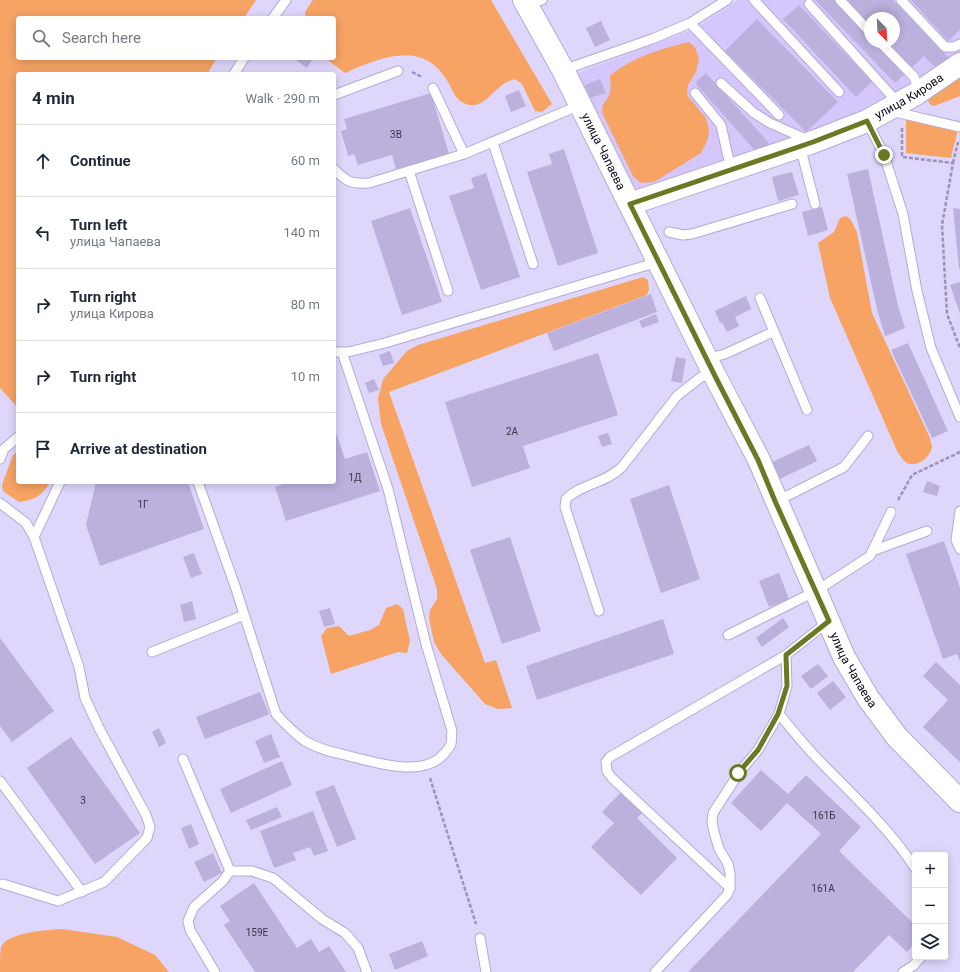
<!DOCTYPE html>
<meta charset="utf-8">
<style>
:root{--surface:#fff;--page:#f6f6f7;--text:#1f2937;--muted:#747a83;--line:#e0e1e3}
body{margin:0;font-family:Roboto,sans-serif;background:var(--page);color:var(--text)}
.controls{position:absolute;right:12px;bottom:12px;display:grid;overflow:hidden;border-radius:4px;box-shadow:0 2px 10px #0003}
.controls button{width:36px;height:36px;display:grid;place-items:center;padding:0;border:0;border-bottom:1px solid var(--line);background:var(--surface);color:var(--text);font:20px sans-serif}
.compass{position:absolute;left:864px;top:12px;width:36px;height:36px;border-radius:50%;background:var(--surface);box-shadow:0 2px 10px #0003;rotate:156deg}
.stop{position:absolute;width:12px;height:12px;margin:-9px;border:3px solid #6d7824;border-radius:50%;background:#fff}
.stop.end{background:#6d7824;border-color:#fff;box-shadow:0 1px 4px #0008}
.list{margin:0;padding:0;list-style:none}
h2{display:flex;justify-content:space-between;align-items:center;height:52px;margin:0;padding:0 16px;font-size:17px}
h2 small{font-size:13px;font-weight:400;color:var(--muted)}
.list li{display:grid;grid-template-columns:26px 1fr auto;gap:12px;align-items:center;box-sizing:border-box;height:72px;padding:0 16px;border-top:1px solid var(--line)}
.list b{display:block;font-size:15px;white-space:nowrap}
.list p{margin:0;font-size:13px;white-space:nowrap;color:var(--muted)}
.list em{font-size:13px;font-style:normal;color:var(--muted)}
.icon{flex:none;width:22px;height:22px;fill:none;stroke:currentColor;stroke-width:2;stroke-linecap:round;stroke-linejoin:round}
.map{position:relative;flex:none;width:960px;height:972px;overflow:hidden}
.search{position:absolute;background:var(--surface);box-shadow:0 2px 10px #0003;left:16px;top:16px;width:320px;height:44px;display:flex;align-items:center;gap:10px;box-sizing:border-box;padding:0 14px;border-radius:4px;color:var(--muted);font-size:15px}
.panel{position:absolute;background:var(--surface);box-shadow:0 2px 10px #0003;left:16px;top:72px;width:320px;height:412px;border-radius:4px}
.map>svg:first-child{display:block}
.built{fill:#d5c7fc;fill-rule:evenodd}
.green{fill:#f6a364}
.building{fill:#bcb0dd;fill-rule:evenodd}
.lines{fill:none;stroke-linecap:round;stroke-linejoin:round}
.service-casing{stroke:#b5a9d5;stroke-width:11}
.tertiary-casing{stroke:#b5a9d5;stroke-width:24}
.secondary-casing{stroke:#b5a9d5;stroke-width:24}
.path{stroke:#9b94b2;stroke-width:2.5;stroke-dasharray:4 2;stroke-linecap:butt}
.service{stroke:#fff;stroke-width:9}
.tertiary{stroke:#fff;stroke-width:22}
.secondary{stroke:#fff;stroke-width:22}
.route{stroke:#6d7824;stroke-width:5}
.labels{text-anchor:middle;stroke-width:4;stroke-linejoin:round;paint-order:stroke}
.number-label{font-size:10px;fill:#3a344a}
.street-label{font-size:12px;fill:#0e0a19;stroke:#fdfdfd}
</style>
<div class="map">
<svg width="960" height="972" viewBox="0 0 960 972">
<rect width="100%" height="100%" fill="#dfd6fb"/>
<path class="built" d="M739 0H960V51L935 75 858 115 635 198 570 76 694 29ZM870 18H894V42H870Z"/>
<g class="green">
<path d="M0 0H256L244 18H18V58H217L207 74H18V408L0 388Z"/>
<path d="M313 0H491L552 104 542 112 535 111 522 84 515 79C510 81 505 82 501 86 493 92 482 107 471 105 458 104 453 92 448 82 423 39 382 57 345 73L325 58H334V18H306L305 12Z"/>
<path d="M689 42 695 47 699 59 696 72 688 85 687 95 706 118 709 129 708 139 701 153 654 182 641 183 633 176 603 115C601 102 605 105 609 95 612 90 610 81 610 76 632 57 661 49 689 42Z"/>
<path d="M960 78V96L934 106C928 105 927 100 930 95Z"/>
<path d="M906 118 958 129 951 158 906 153Z"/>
<path d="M846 216 851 220 857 232 872 313 930 438C930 440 931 442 932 445 932 456 918 468 907 463 903 461 901 456 898 453L830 298 818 243 834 232 840 218Z"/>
<path d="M643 277 648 280 649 289 647 295 389 392 485 663 496 660 512 708 498 709 485 704 441 654 434 642 429 619 430 610 437 599V589L381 424 378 399 383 379 407 351 418 345Z"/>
<path d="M18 451V482H50C42 496 35 500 19 502L3 491 2 485 13 455Z"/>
<path d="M397 604 403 609 410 641 407 653 398 652 331 674 321 636 327 628 339 626 349 636 370 630 379 625 386 608Z"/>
<path d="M62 929 117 937 155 955 169 972H0C0 965 0 953 1 947 8 932 47 930 62 929Z"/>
</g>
<g class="building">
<path d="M815 0H893L950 59 938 70 924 56 895 83ZM870 18H894V42H870Z"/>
<path d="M911 0H960V30L948 41Z"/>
<path d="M799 5 872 82 856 97 783 19Z"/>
<path d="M757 19 838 102 806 132 725 51Z"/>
<path d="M601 21 610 40 595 47 586 28Z"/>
<path d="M293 58H313L307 68Z"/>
<path d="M706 73 769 143 757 153 695 83Z"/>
<path d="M600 79 606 93 590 98 585 85Z"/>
<path d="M519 90 526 106 511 112 505 96Z"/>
<path d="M431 93 449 154 396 169 392 155 358 165 354 154 348 156 341 131 347 129 344 119Z"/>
<path d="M564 149 598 253 558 266 527 172 552 164 549 154Z"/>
<path d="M868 169 898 306 905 328 885 336 877 309 847 174Z"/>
<path d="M792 172 799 195 778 201 772 177Z"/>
<path d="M486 173 520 277 481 290 449 196 474 188 471 178Z"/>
<path d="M822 207 828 230 808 236 802 212Z"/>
<path d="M410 208 442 302 402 315 371 221Z"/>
<path d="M953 208 960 209V269H959Z"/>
<path d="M960 282V314L950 285Z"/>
<path d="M651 294 657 312 554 351 547 333Z"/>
<path d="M746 296 751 309 735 317 739 326 727 332 722 322 720 323 715 311Z"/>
<path d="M656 314 659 322 642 328 639 321Z"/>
<path d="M908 343 948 431 932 438 891 350Z"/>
<path d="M390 351 394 363 383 366 379 355Z"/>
<path d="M598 353 618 415 523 446 530 468 472 487 445 402Z"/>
<path d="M676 357 686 359 682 383 671 381Z"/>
<path d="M374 379 379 390 369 393 365 383Z"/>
<path d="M334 428 345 459 367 452 380 491 286 521 275 487 289 482H334Z"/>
<path d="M608 433 612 444 602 447 598 436Z"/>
<path d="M809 445 817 461 780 479 772 462Z"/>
<path d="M927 481 940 486 937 496 923 492Z"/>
<path d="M96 482H188L204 529 100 566 86 525Z"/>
<path d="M669 485 700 579 661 593 630 499Z"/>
<path d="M510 537 541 631 502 644 470 550Z"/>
<path d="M944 541 960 588V661L957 654 943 659 906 554Z"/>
<path d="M194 553 202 574 191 578 183 557Z"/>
<path d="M779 573 789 599 769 607 759 581Z"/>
<path d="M192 601 196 619 184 622 180 605Z"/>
<path d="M330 608 335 624 324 627 319 611Z"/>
<path d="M783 618 789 627 762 647 756 638Z"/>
<path d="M663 619 674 654 537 700 526 666Z"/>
<path d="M0 638 54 711 12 742 0 726Z"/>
<path d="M936 662 960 685V762L923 727 948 700 923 676Z"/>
<path d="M818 664 828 676 811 689 801 676Z"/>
<path d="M833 681 846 697 830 710 817 693Z"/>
<path d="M260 692 269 714 260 718 205 739 196 717Z"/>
<path d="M159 728 166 743 159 747 152 732Z"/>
<path d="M271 734 280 757 264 763 255 741Z"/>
<path d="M71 737 140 833 95 864 27 768Z"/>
<path d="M282 761 292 785 231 813 220 789Z"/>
<path d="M761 770 788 794 806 775 861 827 839 851 915 925V943L907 952 889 935 853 972H688L821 834 787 803 761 831 731 803Z"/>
<path d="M334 785 356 839 337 847 315 792Z"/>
<path d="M622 791 643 812 637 818 677 858 641 895 591 847 614 823 602 812Z"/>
<path d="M277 807 282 817 251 830 246 820Z"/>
<path d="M313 811 328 851 314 856 310 847 293 853 296 860 274 868 260 831Z"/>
<path d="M191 824 199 844 189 849 181 828Z"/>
<path d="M213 853 222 873 204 882 194 862Z"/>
<path d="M254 883 297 948 311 939 319 952 329 946 346 972H255L224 925 230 921 220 906Z"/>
<path d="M422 941 428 956 395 970 389 954Z"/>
</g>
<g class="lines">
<g class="service-casing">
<g id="service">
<path d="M754 0 839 92"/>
<path d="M840 0 870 32"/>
<path d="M901 0 945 47H954L960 44"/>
<path d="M527 4 542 0"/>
<path d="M809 4 899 104"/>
<path d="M273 18 286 0"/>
<path d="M690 23 779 115"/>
<path d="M880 42 914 77 916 83V93"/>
<path d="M563 70 652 39 690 23 727 0"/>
<path d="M234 74 244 58"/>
<path d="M721 83 754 113 770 123 808 140"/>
<path d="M433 88 464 154"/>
<path d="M695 93 721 125 731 170"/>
<path d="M334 95 398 71"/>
<path d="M892 110 895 112 960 127"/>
<path d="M867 121 884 155 903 214 917 291 931 348 960 417"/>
<path d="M493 143 533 264"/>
<path d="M800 146 815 204"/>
<path d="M334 169C347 182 350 184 369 183L464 154 580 105"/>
<path d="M409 171 448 291"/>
<path d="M669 232 683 235 692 234 792 204"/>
<path d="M760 298 807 410"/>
<path d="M334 352H348L385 343 658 262"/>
<path d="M706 359 725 354 773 332"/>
<path d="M0 459 4 449 18 437"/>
<path d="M198 482 235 586 276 714C285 724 294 733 305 741 322 751 339 753 357 758 381 764 419 775 440 758 444 754 449 749 451 744 452 740 451 735 452 731L426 644 388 489 342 352"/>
<path d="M776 500 789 495 844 467 868 436"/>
<path d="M0 503 26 523 34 537 79 667 85 698 99 728 146 815 150 827 147 838 104 882 58 901 3 884"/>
<path d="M960 511 956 540 960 549"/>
<path d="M34 537 60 482"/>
<path d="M872 551 927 531"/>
<path d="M599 611 565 507 566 499C581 484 606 483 622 467L677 396 701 377 714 374"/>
<path d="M728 635 816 591 870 556 891 512"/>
<path d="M152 652 244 615"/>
<path d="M779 714C790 727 801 741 813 754 849 792 886 824 915 868"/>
<path d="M183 759 230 871H252L273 878 322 919 345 933 358 948 367 972"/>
<path d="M0 781 82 892"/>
<path d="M730 888 612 778 607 771 606 762 610 757 786 655"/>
<path d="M480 938 486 972"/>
<path d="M215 972 190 930 188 921 194 907 223 881 230 871"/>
<path d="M655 972 727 895 730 888V873L728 864 719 849 714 832 712 822 713 813 739 773 758 750 779 714 787 686 786 655 829 621"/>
<path d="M903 972 913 966 921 957"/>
</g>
</g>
<g class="tertiary-casing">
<g id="tertiary">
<path id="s1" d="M630 204 813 142 867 121 916 94 960 64"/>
</g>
</g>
<g class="secondary-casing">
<g id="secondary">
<path id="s2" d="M524 0 563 70 714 374 759 460 844 657 868 698 897 737 960 801"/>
</g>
</g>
<g class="path">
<path d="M412 72 422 77"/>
<path d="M902 128V157L953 163 942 225 947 314 960 348"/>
<path d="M953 163 958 142"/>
<path d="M898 500 912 475 960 452"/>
<path d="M430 778 476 924"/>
</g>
<use href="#service" class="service"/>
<use href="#tertiary" class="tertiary"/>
<use href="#secondary" class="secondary"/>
</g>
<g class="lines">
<path class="route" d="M738 773 758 750 778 714 787 686 786 655 829 621 775 501 758 460 714 374 630 204 813 142 867 121 884 155"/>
</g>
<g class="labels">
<g class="number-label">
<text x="396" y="138">3В</text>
<text x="512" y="435">2А</text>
<text x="355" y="481">1Д</text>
<text x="143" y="508">1Г</text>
<text x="83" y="804">3</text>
<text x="824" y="819">161Б</text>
<text x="823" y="892">161А</text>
<text x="257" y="936">159Е</text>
</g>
<g class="street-label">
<text dy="4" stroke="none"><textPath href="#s1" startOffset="300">улица Кирова</textPath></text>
<text dy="4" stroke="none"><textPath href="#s2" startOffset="171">улица Чапаева</textPath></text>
<text dy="4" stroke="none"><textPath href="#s2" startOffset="747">улица Чапаева</textPath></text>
</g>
</g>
</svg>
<div class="controls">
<button>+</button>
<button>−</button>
<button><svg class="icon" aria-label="layers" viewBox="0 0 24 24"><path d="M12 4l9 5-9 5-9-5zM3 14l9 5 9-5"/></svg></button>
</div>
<svg class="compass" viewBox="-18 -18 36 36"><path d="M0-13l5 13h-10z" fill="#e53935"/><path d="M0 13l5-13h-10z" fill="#747a83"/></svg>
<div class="stop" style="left:738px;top:773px"></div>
<div class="stop end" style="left:884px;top:155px"></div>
<div class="search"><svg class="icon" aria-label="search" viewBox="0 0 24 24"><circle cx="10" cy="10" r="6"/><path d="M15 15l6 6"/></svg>Search here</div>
<section class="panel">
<h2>4 min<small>Walk · 290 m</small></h2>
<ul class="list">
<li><svg class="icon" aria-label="ahead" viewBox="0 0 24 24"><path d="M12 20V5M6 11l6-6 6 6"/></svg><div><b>Continue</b></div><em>60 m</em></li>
<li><svg class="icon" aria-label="left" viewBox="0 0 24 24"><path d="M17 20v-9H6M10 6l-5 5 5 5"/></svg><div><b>Turn left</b><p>улица Чапаева</p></div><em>140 m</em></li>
<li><svg class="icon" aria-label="right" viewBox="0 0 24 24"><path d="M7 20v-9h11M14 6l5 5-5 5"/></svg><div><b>Turn right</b><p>улица Кирова</p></div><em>80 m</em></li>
<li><svg class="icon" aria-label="right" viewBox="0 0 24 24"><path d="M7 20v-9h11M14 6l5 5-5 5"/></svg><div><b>Turn right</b></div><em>10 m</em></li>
<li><svg class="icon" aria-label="arrive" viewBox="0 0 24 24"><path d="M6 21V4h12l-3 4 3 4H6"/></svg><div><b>Arrive at destination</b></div></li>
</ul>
</section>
</div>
